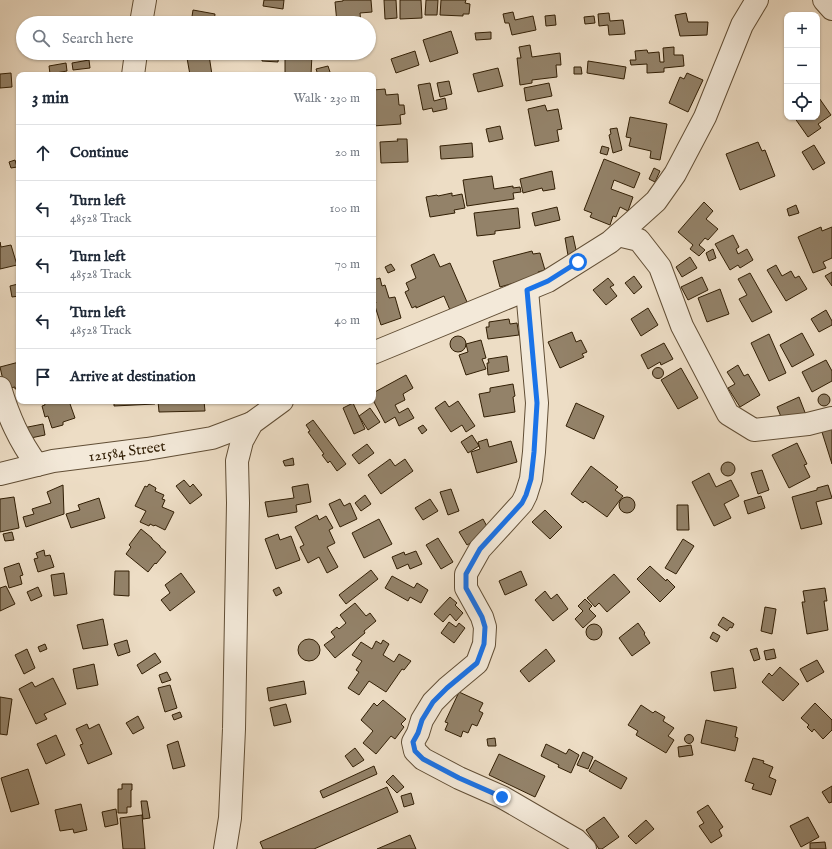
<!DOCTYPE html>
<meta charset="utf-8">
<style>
:root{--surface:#fff;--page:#f2f2f3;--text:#1f2937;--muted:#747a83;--line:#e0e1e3}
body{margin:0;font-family:"IM FELL English",serif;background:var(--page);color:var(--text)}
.controls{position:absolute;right:12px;top:12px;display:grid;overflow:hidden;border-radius:8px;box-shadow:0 1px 3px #0004}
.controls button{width:36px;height:36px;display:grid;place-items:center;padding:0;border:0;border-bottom:1px solid var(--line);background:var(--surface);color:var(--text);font:20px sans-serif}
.stop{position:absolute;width:12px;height:12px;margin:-9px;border:3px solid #1a73e8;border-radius:50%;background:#fff}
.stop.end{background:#1a73e8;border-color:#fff;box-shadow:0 1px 4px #0008}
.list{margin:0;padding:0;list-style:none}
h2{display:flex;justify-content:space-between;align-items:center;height:52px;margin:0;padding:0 16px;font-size:17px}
h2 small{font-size:13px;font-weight:400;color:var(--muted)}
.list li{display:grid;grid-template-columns:26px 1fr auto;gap:12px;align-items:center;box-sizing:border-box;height:56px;padding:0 16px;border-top:1px solid var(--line)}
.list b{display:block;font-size:15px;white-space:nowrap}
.list p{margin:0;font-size:13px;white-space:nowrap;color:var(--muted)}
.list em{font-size:13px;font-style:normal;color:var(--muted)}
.icon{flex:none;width:22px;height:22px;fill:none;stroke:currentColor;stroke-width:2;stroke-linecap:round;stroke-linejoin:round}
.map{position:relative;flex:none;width:832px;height:849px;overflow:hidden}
.search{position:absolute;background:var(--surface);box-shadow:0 1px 3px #0004;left:16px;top:16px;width:360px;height:44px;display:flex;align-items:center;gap:10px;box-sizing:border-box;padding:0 14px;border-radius:22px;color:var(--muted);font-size:15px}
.panel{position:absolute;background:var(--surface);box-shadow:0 1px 3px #0004;left:16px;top:72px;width:360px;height:332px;border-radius:8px}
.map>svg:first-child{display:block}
.building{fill:#938269;stroke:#321f05}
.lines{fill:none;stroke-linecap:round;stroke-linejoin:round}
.minor-casing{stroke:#614e35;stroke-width:24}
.tertiary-casing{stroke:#614e35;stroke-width:24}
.minor{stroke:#f3e9d9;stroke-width:22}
.tertiary{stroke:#f3e9d9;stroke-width:22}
.route{stroke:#1a73e8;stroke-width:5}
.labels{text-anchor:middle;stroke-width:3.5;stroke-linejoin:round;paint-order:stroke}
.street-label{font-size:15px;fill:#321f05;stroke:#f3e9d9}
</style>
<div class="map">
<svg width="832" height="849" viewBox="0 0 832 849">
<rect width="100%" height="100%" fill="#edddc5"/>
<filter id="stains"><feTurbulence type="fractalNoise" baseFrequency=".005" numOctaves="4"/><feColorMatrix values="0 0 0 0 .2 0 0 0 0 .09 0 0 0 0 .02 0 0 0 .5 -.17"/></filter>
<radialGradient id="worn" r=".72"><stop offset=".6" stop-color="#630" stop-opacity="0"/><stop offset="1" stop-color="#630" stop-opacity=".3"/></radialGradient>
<g class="building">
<path d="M264 0H284L283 9 263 6Z"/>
<path d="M343 0H371L372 12 360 13 361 23H337L335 2 343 1Z"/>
<path d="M384 0H396L397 18 385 19Z"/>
<path d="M400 0H421L422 18 400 19Z"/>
<path d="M426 0H438L437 15H425Z"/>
<path d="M441 0H466L465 3 470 4 469 14H463V16L440 15Z"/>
<path d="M193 10 215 14 214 23H191Z"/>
<path d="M513 12 515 20 533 16 536 30 512 35 509 23H505L503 14Z"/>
<path d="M609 13 610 21 623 20 625 34 609 35 608 25 599 26 598 14Z"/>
<path d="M686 13 688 22H708L707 35 680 36 675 15Z"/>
<path d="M555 15 556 25 546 26 545 16Z"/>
<path d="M594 16 595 23 585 24 584 17Z"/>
<rect x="249" y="17" width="14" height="6"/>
<path d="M451 31 458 53 430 62 423 40Z"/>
<path d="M491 32V39L476 40 475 33Z"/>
<path d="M530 45 532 57 560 53 561 65H556L557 77 532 80V83L520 85 517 58H521L519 47Z"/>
<path d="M674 47V55H683L684 66 664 68V72L647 73V64L631 65 630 60H636L635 51 647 50 648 53 659 52 660 62H664L663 48Z"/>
<path d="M415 51 419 65 396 73 391 59Z"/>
<path d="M255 53H279L278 62 262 61V56H255Z"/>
<path d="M298 54H312L311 75H285V58H298Z"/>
<path d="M209 55 212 75H190L187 58Z"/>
<path d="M89 60 90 68 73 70 72 63Z"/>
<path d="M588 61 626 67 624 79 587 73Z"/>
<path d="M66 63 67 71 50 74 49 66Z"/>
<path d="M328 66 331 75H318L316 69Z"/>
<path d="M574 67H581L582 74H574Z"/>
<path d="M498 68 503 86 478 92 473 74Z"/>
<path d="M11 73 12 87 0 88V74Z"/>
<path d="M687 73 703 80 688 112 669 103 680 77 684 79Z"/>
<path d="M449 81 452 94 440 97 437 83Z"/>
<path d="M430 83 434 101 445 98 447 109 433 112 432 108 423 110 418 85Z"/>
<path d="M549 83 552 96 526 101 524 88Z"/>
<path d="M385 89 386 95 398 94 399 105H404L405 114 400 115 401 124 373 126V90Z"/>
<path d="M817 95 831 115 818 124 821 128 808 137 794 117H817Z"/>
<path d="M545 105 547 111 558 109 562 129 557 130 559 141 535 146 528 109Z"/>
<path d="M630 117 667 124 660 160 650 158 651 151 629 146 631 138 626 137Z"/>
<path d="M500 126 503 139 489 142 486 129Z"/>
<path d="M617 128 622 150 613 153 609 135 611 134 610 129Z"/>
<path d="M397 139H407L408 162 381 163 380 142 398 141Z"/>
<path d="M758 142 762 151 765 150 775 176 740 190 726 154Z"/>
<path d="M472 143 473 157 441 159 440 146Z"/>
<path d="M814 145 825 163 813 170 802 152Z"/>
<path d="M602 146 609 148 607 155 600 153Z"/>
<path d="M604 159 640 173 634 188 614 180 611 189 633 197 628 211 620 207 616 217 613 216 610 225 590 217 592 213 584 210Z"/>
<path d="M15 160 17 167 11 168 9 162Z"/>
<path d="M654 168 660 171 655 182 649 179Z"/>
<path d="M552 171 555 189 543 191 542 188 523 193 520 179Z"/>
<path d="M492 176 494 189 513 186V188L520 187 521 192 513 193 514 199 467 206 463 180Z"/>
<path d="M452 193V196L462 194 465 208 454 210 455 213 430 217 426 197 437 195 438 196Z"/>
<path d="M704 202 713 211 706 219 718 229 708 240 705 238 699 245 705 250 699 256 690 249 693 245 678 232Z"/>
<path d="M796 205 799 213 789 216 787 209Z"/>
<path d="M557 207 560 220 535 226 532 213Z"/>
<path d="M518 208 520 228 495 231V234L477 236 474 213Z"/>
<path d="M821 227 822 231 832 227V258L823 262 826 268 813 273 798 237Z"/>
<path d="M733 235 739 247 736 249 738 254 747 249 753 260 740 268 738 265 730 270 715 244Z"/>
<path d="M573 236 578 259 569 261 565 238Z"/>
<path d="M0 242 1 247 11 245 17 265 0 269Z"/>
<path d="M713 249 716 258 709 261 706 253Z"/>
<path d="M532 251 533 254 540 253 545 270 538 272 539 276 500 287 493 261Z"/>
<path d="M434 254 440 267 450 263 467 302 450 310 444 296 416 308V306L412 308 405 292 409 290 406 283 416 278 411 265Z"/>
<path d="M690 257 697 268 682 277 676 267Z"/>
<path d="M391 264 395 270 388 273 385 267Z"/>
<path d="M776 265 782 276 791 271 795 278 799 276 807 289 786 301 767 270Z"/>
<path d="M832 272V286L825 276Z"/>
<path d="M750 273 772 312 752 322 739 299 747 295 738 279Z"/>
<path d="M634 276 642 287 634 294 625 283Z"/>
<path d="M702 277 708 290 688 300 681 287Z"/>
<path d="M380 278 382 286 385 285 389 298 395 297 401 318 381 325 374 303H376L373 294V280Z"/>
<path d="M608 278 614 285 610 287 617 296 606 305 593 290Z"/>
<path d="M18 284 19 296 12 297 10 286Z"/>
<path d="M720 289 729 314 707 322 698 298Z"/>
<path d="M648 308 658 325 641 336 631 319Z"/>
<path d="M826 310 832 321V325L819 332 811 319Z"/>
<path d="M509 319 510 324 517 323 519 335 488 339 486 327H489V322Z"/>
<path d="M572 332 576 342 581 340 587 352 582 354 584 357 560 368 548 342Z"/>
<path d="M802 333 814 355 792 367 780 345Z"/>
<path d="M769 334 786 373 769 381 751 343Z"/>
<circle cx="458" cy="344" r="8"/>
<path d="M481 340 486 358 482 359 486 369 466 375 459 355 468 352 466 344Z"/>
<path d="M664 343 673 359 661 365 660 362 648 369 641 355Z"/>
<path d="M507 356 509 371 488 375 487 363H489L488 359Z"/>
<path d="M826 360 832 371V381L812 392 802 372Z"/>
<path d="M19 362V388L15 389V387L5 389 0 367Z"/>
<path d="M738 365 744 376 748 374 760 395 740 407 728 388 735 384 727 372Z"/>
<circle cx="658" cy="373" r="5.5"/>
<path d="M681 368 698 398 678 409 661 380Z"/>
<path d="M406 375 413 388 403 394 405 400 395 405 399 413 408 408 414 418 399 426 395 417 385 423 373 400V393Z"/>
<path d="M513 384 515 396 513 397 515 412 484 417 479 394 490 392V388Z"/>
<circle cx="824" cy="400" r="6"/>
<path d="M799 397 806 415 784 424 777 407Z"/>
<path d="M44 401H69L75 418 63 422V425L52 428 48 416 45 417 42 406 45 405Z"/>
<path d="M114 401H155V404L114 406Z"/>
<path d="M158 401H204L205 411 159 412Z"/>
<path d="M445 401 449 407 458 401 475 426 466 432 462 425 451 432 435 408Z"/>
<path d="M353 403 365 429 354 434 343 408Z"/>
<path d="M576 403 604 416 594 439 566 426Z"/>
<path d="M370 408 380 422 368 430 359 416Z"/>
<path d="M313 420 346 464 337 471 330 461 328 463 322 455 324 454 308 432 310 431 306 425Z"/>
<path d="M43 424 45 435 26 439 23 428Z"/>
<path d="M423 425 427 430 422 434 418 428Z"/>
<path d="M832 425V464L821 429Z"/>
<path d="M472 435 479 446 468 453 461 442Z"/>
<path d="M487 439 489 447 511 441 517 462 477 473 471 452 480 449 478 442Z"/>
<path d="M797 443 807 464 804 465 810 477 789 488 772 455Z"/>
<path d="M367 444 374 453 359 464 352 455Z"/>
<path d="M293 458 294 465 285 466 283 461Z"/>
<path d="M390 459 395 466 405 459 413 471 381 494 368 475Z"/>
<circle cx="728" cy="469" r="7"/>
<path d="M591 466 618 487 615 490 623 496 607 517 585 501 583 503 571 494Z"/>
<path d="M762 470 769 490 758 494 751 473Z"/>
<path d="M709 473 716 487 731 480 739 496 724 504 731 518 714 526 692 482Z"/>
<path d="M184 480 190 487 193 484 202 495 190 504 176 486Z"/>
<path d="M149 484 156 488 155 491 164 495 162 499 165 500 162 507 174 512 165 530 155 525 154 526 150 524 149 526 140 522 146 511 135 506 145 486 147 487Z"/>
<path d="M308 484 311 502 296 505 297 512 268 517 265 502 294 498 292 487Z"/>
<path d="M63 485 64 514 26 527 23 517 34 514 32 509 51 503 47 492Z"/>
<path d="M828 485 832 498 816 502 822 524 801 529 792 497 817 490V488Z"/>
<path d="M451 489 459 511 448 515 440 492Z"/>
<path d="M365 495 371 504 361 511 355 503Z"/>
<path d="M761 496 765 508 748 514 744 501Z"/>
<circle cx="627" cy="505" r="8"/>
<path d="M14 497 19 528 0 532V499Z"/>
<path d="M99 498 105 518 71 528 66 514 80 510 78 505Z"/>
<path d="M340 499 344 506 350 503 357 519 340 527 329 504Z"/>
<path d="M430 499 438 511 423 520 415 508Z"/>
<path d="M677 505H688L689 530H677Z"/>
<path d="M545 510 562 527 550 539 532 522Z"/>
<path d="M317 515 319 520 326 516 333 528 329 530 335 543 327 547 338 567 327 573 319 557 308 563 300 547 304 545 295 527Z"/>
<path d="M379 519 392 544 364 558 352 533Z"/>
<path d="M483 519 490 532 467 545 459 532Z"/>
<path d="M141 529 152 538V539L160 546V547L166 552 156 564 155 563 148 572 126 554 131 547 129 545Z"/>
<path d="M12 532 14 540 5 541 3 534Z"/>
<path d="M278 534 280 540 291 536 300 560 276 569 265 539Z"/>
<path d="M438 538 453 562 441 569 426 545Z"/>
<path d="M683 539 694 546 676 574 665 568Z"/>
<path d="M44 550 45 556 50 555 54 567 38 572 34 559 38 558 36 553Z"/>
<path d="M416 551 422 564 410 569 408 564 397 569 392 557 404 552 405 555Z"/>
<path d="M19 563 23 575 20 576 22 584 9 588 4 568Z"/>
<path d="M650 566 666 581 667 579 675 587 660 602 637 579Z"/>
<path d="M371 570 378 579 346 604 339 595Z"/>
<path d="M115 571H129V596L114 595Z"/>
<path d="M521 571 527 585 505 595 499 581Z"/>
<path d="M64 573 67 594 54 596 51 575Z"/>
<path d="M181 573 195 592 170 611 161 600 170 593 165 585Z"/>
<path d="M614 574 630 592 607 612 599 603 595 607 587 598Z"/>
<path d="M392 576 414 588 417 583 428 590 421 603 410 597 408 601 385 588Z"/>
<path d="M6 586 15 604 0 611V588Z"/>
<path d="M38 587 42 596 31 601 27 592Z"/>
<path d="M279 587 282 593 276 596 273 590Z"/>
<path d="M825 588 827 601H824L828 630 807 634 802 602H805L803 591Z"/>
<path d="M545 591 551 599 557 594 568 609 553 621 535 600Z"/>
<path d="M450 597 457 603 455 605 463 613 456 621 450 614 443 622 434 614Z"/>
<path d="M585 599 592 606 589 609 596 616 583 628 575 619 583 611 578 606Z"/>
<path d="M355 603 366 616 370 613 376 621 364 631 365 633 335 658 324 645 335 637 331 632 337 627 339 629 346 623 340 615Z"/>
<path d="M765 607 776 609 772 634 761 631Z"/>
<path d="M723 617 734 624 732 628 730 627 727 631 718 625Z"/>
<path d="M103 619 108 645 83 649 77 625Z"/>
<path d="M449 622 456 627 459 623 465 628 454 643 441 633Z"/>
<path d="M638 623 645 633 644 634 650 643 632 656 619 638Z"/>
<circle cx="594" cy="632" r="8"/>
<path d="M713 632 720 636 717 642 710 638Z"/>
<circle cx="309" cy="650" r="11"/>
<path d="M127 640 130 652 118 656 114 644Z"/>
<path d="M383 640 389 644 383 655 394 662 399 654 411 661 404 670 402 669 386 692 369 681 359 695 348 688 359 672 356 670 362 661 352 655 361 642 372 649 376 641 381 644Z"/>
<path d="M45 644 47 649 40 652 38 647Z"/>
<path d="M757 648 760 659 754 661 750 650Z"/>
<path d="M27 649 35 668 24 674 15 655Z"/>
<path d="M546 649 555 661 529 682 520 671Z"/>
<path d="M774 649 776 658 766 660 764 651Z"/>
<path d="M155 653 161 662 142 674 137 665Z"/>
<path d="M817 660 824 672 807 682 800 669Z"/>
<path d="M94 664 98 685 77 689 73 669Z"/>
<path d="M780 667 799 684 783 701 762 682 769 673 772 676Z"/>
<path d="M733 668 736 688 714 691 711 672Z"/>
<path d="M167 672 171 680 162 683 159 675Z"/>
<path d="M53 678 66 704 44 714 47 719 36 724 19 689 32 682 35 687Z"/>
<path d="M304 681 306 694 269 701 267 688Z"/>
<path d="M170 685 177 708 165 712 158 688Z"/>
<path d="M459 692 483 703 479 711 483 713 477 726 472 724 468 733 463 731 461 737 445 730 448 723 445 722Z"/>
<path d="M0 697 12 699 7 735 0 734Z"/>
<path d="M383 700 406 719 401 724 404 727 395 739 391 736 376 754 363 743 373 731 361 720 374 703 377 706Z"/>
<path d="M815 703 832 720V730L823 739 814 729 812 732 807 727 809 725 801 718Z"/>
<path d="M286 704 291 722 274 726 270 708Z"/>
<path d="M641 705 653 713 655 711 665 717 663 721 674 728 668 736 674 740 666 753 636 735 638 731 628 725Z"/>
<path d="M180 712 182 717 174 720 172 715Z"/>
<path d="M138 716 144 728 133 734 126 723Z"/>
<path d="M706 720 737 727 735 737 738 738 735 751 701 743Z"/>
<path d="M87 724 89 729 99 724 112 754 88 764 80 745 83 744 76 729Z"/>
<circle cx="689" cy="739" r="4.5"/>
<path d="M56 735 65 755 46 764 37 744Z"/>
<path d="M495 738 496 746H488L487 739Z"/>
<path d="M178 741 185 766 173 769 167 745Z"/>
<path d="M546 744 566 754 569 749 579 755 571 773 558 767 559 765 541 756Z"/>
<path d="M691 745 693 755 679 757 678 747Z"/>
<path d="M355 748 364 760 353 767 345 756Z"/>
<path d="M583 752 593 757 588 769 577 765Z"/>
<path d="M499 754 545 776 535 797 489 775Z"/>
<path d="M753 758 764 761 763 763 773 767 769 777 776 780 771 795 752 789 754 784 745 781Z"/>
<path d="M595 760 627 778 621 789 589 771Z"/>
<path d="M374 766 377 774 323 798 320 791Z"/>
<path d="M28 769 39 804 11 812 1 778Z"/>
<path d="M393 775 404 787 397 793 386 782Z"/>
<path d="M122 784H132V790H131V807H127V813H118V789H122Z"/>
<path d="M832 786V802L829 803 822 792Z"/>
<path d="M387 787 398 812 314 849H263L260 842Z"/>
<path d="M411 793 414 804 404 807 401 796Z"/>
<path d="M141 801H147L150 818 143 819Z"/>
<path d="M81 804 87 830 74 833 73 829 60 831 55 810Z"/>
<path d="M708 805 723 827 719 830 722 836 711 843 699 826 704 823 697 812Z"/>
<path d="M116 809 118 824 105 827 102 812Z"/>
<path d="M142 815 145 849H123L120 818Z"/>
<path d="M604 817 619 837 602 849H599L586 830Z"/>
<path d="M808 817 819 837 801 847 790 826Z"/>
<path d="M646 820 654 829 636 844 628 836Z"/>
<path d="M410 835 416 849H377Z"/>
<path d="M825 842 826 849H810V843Z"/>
</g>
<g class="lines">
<g class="minor-casing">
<g id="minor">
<path d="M141 23 145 0"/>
<path d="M133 75 136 53"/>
<path d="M618 235 639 240 660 267 682 326 728 414 754 430 808 424 832 418"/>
<path d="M527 290 537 403 534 452 531 479 526 495 522 503 480 549 466 574V588L482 617 485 627 484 644 477 663 447 688 433 702 422 720 418 733 413 742 415 751 423 759 459 778 502 797 576 840 585 849"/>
<path d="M0 388C9 418 19 440 37 465"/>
<path d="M0 474 53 461 147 449 212 438 252 423"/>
</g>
</g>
<g class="tertiary-casing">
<g id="tertiary">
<path d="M824 0 832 9"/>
<path d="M373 353 548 281 610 242 635 220 656 201 675 174 705 117 742 25 757 0"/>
<path d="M225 849 230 818 234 729 238 503 237 461 242 441 252 423 282 401"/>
</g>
</g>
<use href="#minor" class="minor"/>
<use href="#tertiary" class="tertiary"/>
</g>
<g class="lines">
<path class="route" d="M502 797 459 778 423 759 415 751 413 742 418 733 422 720 433 702 447 688 477 663 484 644 485 627 482 617 466 588V574L480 549 522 503 526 495 531 479 534 452 537 403 527 290 548 281 578 262"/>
</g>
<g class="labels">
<g class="street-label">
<text transform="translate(127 451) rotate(-8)" y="5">121584 Street</text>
</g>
</g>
<rect width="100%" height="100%" filter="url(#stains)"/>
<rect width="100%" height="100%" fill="url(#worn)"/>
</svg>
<div class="controls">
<button>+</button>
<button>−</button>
<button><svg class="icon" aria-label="locate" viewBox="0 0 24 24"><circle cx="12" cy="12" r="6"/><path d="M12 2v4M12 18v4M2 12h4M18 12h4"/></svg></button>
</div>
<div class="stop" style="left:578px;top:262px"></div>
<div class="stop end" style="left:502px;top:797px"></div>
<div class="search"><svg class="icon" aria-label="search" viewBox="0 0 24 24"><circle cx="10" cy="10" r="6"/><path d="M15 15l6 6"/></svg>Search here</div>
<section class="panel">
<h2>3 min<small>Walk · 230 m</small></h2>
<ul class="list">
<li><svg class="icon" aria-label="ahead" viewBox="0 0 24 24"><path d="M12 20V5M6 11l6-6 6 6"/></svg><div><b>Continue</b></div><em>20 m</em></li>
<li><svg class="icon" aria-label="left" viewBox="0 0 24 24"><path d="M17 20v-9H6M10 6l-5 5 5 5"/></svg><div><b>Turn left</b><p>48528 Track</p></div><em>100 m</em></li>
<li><svg class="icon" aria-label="left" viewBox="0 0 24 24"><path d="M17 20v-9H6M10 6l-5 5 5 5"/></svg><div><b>Turn left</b><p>48528 Track</p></div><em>70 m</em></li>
<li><svg class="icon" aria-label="left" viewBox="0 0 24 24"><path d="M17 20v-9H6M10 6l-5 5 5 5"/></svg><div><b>Turn left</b><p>48528 Track</p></div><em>40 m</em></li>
<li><svg class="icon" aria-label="arrive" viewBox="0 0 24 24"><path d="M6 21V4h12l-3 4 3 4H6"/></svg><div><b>Arrive at destination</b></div></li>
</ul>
</section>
</div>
